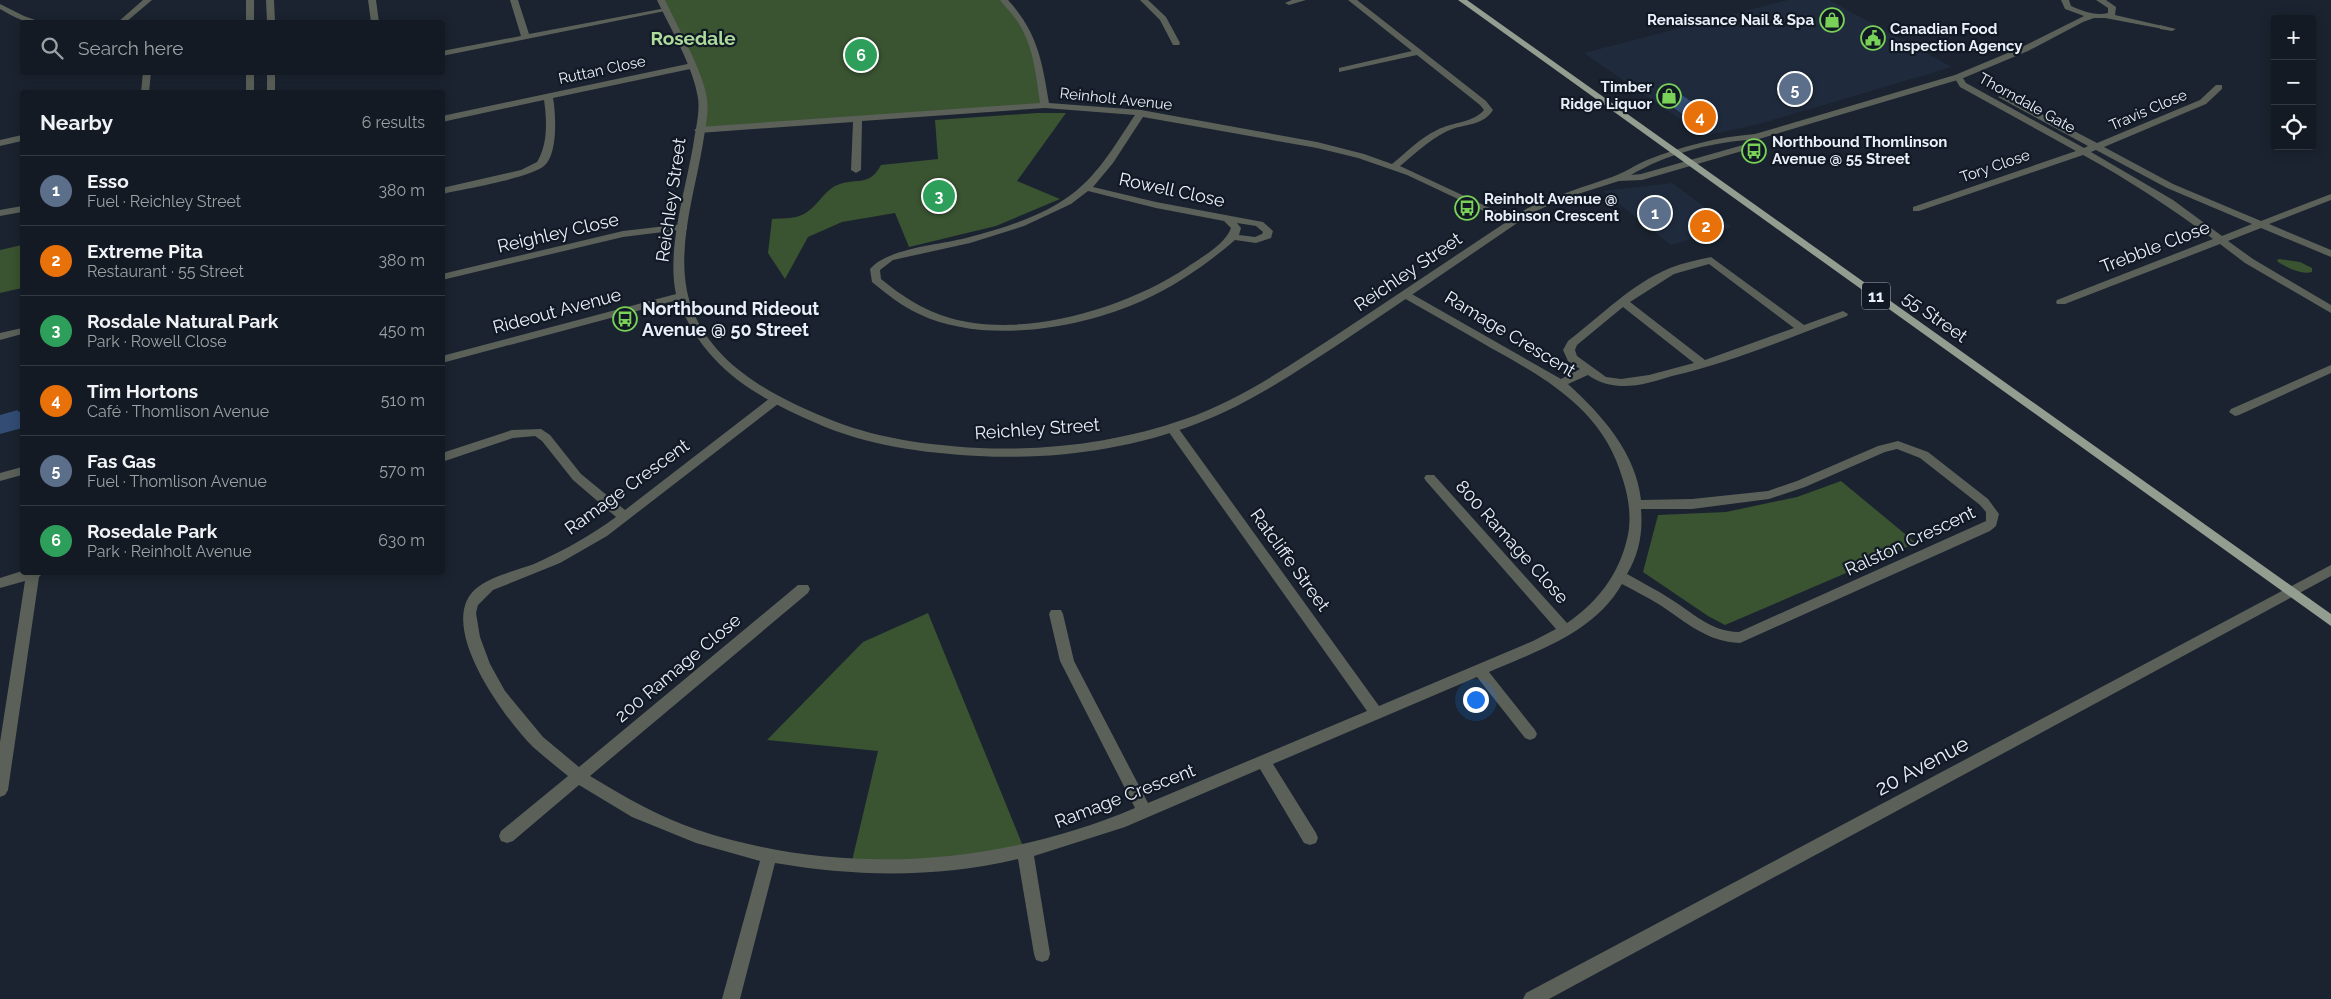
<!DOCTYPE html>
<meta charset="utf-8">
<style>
:root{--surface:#141a23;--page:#1d232b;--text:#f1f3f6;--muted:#9da1a6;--line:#333841;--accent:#2563eb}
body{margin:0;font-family:Raleway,sans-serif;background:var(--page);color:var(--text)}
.controls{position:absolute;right:15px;top:15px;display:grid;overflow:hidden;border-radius:5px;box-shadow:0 2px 12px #0003}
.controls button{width:45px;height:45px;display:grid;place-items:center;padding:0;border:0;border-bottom:1px solid var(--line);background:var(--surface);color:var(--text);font:25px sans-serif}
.you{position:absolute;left:1475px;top:699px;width:18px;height:18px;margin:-12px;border:4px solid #fff;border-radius:50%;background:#1a73e8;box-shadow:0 0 0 8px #1a73e833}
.badge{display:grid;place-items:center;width:32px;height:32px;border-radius:50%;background:var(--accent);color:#fff;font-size:16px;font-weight:700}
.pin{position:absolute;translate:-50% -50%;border:2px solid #fff;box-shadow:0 1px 5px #0006}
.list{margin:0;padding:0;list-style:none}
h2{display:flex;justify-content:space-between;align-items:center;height:65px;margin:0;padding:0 20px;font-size:21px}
h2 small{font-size:16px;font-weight:400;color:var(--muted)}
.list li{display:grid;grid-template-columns:32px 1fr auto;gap:15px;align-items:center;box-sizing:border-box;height:70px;padding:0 20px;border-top:1px solid var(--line)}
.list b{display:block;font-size:19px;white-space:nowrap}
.list p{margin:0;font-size:16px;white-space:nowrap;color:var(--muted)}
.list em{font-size:16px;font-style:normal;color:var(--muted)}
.icon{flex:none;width:28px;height:28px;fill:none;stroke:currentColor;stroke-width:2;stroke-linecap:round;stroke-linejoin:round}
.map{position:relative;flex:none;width:2331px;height:999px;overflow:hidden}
.search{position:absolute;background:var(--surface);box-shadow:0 2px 12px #0003;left:20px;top:20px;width:425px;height:55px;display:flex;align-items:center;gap:12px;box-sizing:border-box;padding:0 18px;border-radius:5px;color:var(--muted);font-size:19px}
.panel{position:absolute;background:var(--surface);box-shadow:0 2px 12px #0003;left:20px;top:90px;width:425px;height:485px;border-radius:5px}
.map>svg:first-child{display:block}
.built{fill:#1f2b3d}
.green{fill:#3a5331}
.building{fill:#324c73}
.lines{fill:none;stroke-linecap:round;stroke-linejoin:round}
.minor{fill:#5b6059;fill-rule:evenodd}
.tertiary{fill:#5b6059;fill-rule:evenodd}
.primary{fill:#939d90;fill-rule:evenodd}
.labels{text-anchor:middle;stroke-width:4.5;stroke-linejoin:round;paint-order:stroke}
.far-poi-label{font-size:15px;font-weight:bold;fill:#eaf0f9;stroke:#111925;text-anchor:start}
.far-street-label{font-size:15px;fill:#eaf0f9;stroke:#111925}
.shield{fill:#111925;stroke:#a9b0b9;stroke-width:1}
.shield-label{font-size:16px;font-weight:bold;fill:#eaf0f9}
.street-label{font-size:18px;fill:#eaf0f9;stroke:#111925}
.poi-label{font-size:18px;font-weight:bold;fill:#eaf0f9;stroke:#111925;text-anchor:start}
.far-district-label{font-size:19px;font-weight:bold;fill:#acdb9b;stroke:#111925}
.near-street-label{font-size:21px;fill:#eaf0f9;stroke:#111925}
</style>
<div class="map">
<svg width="2331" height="999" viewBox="0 0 2331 999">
<rect width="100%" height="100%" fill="#1a232f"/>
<g class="built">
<path d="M1788 0H1829L1952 67 1759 124 1704 136 1584 53Z"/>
<path d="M1672 183 1732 227 1671 245 1603 191Z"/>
</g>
<g class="green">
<path d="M661 0H1004L1027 28 1045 105 699 130 701 89Z"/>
<path d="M1037 113H1066L1017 181 1060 199 996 226 909 247 895 213 842 222 808 237 785 279 768 253 772 219C781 218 791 219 799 216 814 212 822 193 835 186 855 176 868 189 881 165L938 159 935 120Z"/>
<path d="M22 245V288L0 293V250Z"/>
<path d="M2279 259 2300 262 2312 268V272C2301 275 2288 268 2278 262L2277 260Z"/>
<path d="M1841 481 1916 543 1725 625 1708 616 1643 572 1658 515 1726 512 1797 497Z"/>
<path d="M928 613 1025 851 851 865 878 751 767 740 863 642Z"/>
</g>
<g class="building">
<path d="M1674 90 1719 120 1700 126 1655 95Z"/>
<path d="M18 410V412L22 411V428L0 434V415Z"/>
</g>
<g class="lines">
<g class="minor">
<path d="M143 0H152L126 22H118Z"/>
<path d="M368 0H376L379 22H371Z"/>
<path d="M510 0H518L529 34 666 8 670 10 442 56V51L521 36Z"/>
<path d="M1000 0H1008C1038 33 1042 61 1049 103L1141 110 1317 142 1364 154 1392 164C1407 152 1420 138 1437 130 1452 122 1473 123 1484 110L1480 105 1417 55 1339 72V68L1412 51 1348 0H1357L1486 101 1493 110C1484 124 1470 124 1455 128 1434 135 1417 152 1400 166L1518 221 1513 224 1509 223 1407 175 1358 158 1317 148 1143 117 1113 163 1093 187 1156 202 1263 222 1273 231 1271 238 1256 243 1235 240C1207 264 1177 285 1144 300 1080 329 984 345 919 314 901 306 887 294 872 282L870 269C888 248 939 245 966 238 1000 229 1035 219 1065 199 1097 178 1114 146 1135 115L1045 108 862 121 861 170 856 173 851 170 853 122 699 133 694 130 699 127 1040 103C1036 76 1034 48 1019 24 1014 15 1006 8 1000 0ZM1088 191 1156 208 1224 221 1231 228C1225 245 1200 258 1186 268 1124 309 1023 339 950 318 923 310 902 296 881 279L880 270 893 260 970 243 1024 226 1071 204ZM1237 223 1256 226 1263 232 1262 234 1255 237 1239 235 1241 228Z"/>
<path d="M1140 0H1148L1166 17 1180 43 1179 45H1173L1160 20Z"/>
<path d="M1292 0H1306L1289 5 1285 3Z"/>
<path d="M0 4 24 16 41 22C25 24 14 17 0 9Z"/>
<path d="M2160 25 2176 29 2172 31 2160 29Z"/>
<path d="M692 63 695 64V68L553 98C556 114 558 155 544 166 530 178 464 189 442 194V188L521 170 537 162C548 144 547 120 544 100L442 122V116Z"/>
<path d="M143 72H151L149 92H141Z"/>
<path d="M1955 75H1961L1966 83 2084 148 2088 146 1998 97 2005 95 2097 143 2200 100 2216 85H2222V89L2206 104 2104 147 2173 184 2261 221 2331 194V200L2269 224 2331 250V257L2261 228 2228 241 2253 259 2331 305V313L2245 263 2220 244 2065 304H2057L2056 302 2057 300 2213 239C2171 208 2129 180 2083 155L1919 211H1913V207L2076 151 1960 87 1954 77ZM2096 150 2167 188 2252 224 2222 236 2173 200 2091 152Z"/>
<path d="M22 135V141L0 146V140Z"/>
<path d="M22 206V212L0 216V210Z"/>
<path d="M683 224 687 225V229L623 237 442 280V274L623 231Z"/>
<path d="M1711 257 1804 325 1843 311 1848 314 1847 316C1789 338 1732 362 1672 376 1656 381 1637 387 1620 386 1607 385 1598 382 1588 375L1568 384C1602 415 1636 453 1641 500L1692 499 1768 491 1797 481 1878 446 1898 441 1928 452 1988 499 1999 514 1996 526 1990 531 1740 643C1707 642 1686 622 1660 605 1647 597 1635 591 1622 584 1594 633 1537 651 1489 672L1535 730 1537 734 1535 738 1530 740 1525 738 1477 677 1273 764 1316 833 1318 838 1316 843 1310 845 1304 843 1260 769 1125 827 1034 856 1050 954 1048 960 1042 962 1036 960 1034 954 1018 859C938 878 856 877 775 863L740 999H722L760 861 696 843 632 817 579 785 513 841 507 843 501 841 499 836 501 831 568 776C556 766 544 757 533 747 505 719 432 621 478 587 494 575 515 571 534 564 563 551 590 536 616 517L573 480 542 441 535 436 513 438 442 462V453L512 430 541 429 550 435 581 474 625 510 770 398H778L780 401 778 404 607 536 560 563 493 590 478 605 476 613 480 637 490 664 505 691 543 737 579 767 798 585H808L810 589 808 593 590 776C625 797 659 817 698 830 840 877 998 866 1135 808L1060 661 1049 614 1051 610H1061L1063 614 1074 661 1148 803 1367 711 1168 431 1166 428 1168 425H1176L1379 706 1533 641 1556 629 1426 481 1424 478 1426 475H1434L1567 623C1597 603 1619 574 1627 539 1632 520 1629 499 1623 480 1604 411 1549 380 1491 348 1462 331 1432 314 1402 297V293H1410L1561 379 1580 369 1568 361 1563 350 1568 341C1601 316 1631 284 1670 268 1683 263 1697 260 1711 257ZM1709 264 1794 328 1705 360 1630 302 1674 274ZM1623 307 1694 363 1649 375 1621 379 1606 377 1577 356 1575 350 1577 345ZM1897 449 1920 458 1980 505 1986 512V521L1739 632C1711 632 1692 612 1669 598 1655 589 1641 582 1627 574 1639 554 1643 533 1641 509H1692L1769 499 1805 487 1885 452Z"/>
<path d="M22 328V334L0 340V333Z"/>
<path d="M2331 365V373L2239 415 2235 416 2229 412 2231 409Z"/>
<path d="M2331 565V576L1549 999H1523L1526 993Z"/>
<path d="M22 571 44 572 39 577 8 790 5 795 0 797V742L25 581 0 588V578Z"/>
</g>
<g class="tertiary">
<rect x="246" y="0" width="8" height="22"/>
<path d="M266 0H274L275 22H267Z"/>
<path d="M657 0H665C677 26 704 73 707 99 709 113 705 130 703 143 694 199 670 264 696 318 721 369 774 396 824 417 873 438 925 445 979 448 1048 451 1120 442 1185 419 1240 400 1287 367 1335 336 1399 294 1462 251 1526 209 1554 196 1583 187 1612 177 1624 173 1635 165 1647 160 1682 146 1718 137 1755 134L1955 75 2022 47 2084 16 2065 9 2061 0H2069L2071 6C2083 11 2095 16 2108 13V8L2096 0H2106L2116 7 2115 15 2167 27 2163 29 2105 18H2094L2083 22 2028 51 1961 79 1759 139 1749 149 1642 180 1619 181 1562 199 1532 213C1470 255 1408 298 1345 340 1297 371 1250 404 1196 424 1128 450 1051 460 979 456 923 453 868 446 816 423 754 396 704 367 678 300L442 363V356L676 294C666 249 687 186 694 140 696 127 700 111 698 98 693 66 671 30 657 0ZM1747 140 1743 145 1641 174 1631 175C1665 155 1708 143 1747 140Z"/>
<rect x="246" y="72" width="8" height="20"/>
<rect x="267" y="72" width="8" height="20"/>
<path d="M22 467V475L0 481V473Z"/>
</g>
<path class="primary" d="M1458 0H1467L2331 614V626Z"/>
</g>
<defs>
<g id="shop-ring" transform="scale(1.25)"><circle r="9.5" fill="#111925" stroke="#7ad157" stroke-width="1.5"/><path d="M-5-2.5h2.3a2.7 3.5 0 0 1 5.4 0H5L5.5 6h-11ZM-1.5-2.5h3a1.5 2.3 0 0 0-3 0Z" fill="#7ad157"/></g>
<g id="civic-ring" transform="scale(1.25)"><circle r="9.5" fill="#111925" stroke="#7ad157" stroke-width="1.5"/><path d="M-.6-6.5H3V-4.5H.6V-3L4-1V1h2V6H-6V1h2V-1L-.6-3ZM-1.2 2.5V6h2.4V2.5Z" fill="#7ad157"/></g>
<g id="bus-ring" transform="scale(1.25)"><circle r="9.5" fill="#111925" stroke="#7ad157" stroke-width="1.5"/><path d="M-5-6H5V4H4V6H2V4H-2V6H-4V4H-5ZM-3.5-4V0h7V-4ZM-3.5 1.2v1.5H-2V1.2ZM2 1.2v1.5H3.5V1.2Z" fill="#7ad157"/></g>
</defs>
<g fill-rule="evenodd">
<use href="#shop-ring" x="1832" y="20"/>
<use href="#civic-ring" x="1873" y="38"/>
<use href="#shop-ring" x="1669" y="96"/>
<use href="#bus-ring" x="1754" y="151"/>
<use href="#bus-ring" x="1467" y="208"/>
<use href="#bus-ring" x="625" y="319"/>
</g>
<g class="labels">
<g class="far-poi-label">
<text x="1814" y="25" text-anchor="end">Renaissance Nail &amp; Spa</text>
<text x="1890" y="34">Canadian Food<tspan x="1890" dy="17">Inspection Agency</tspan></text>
<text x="1652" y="92" text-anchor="end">Timber<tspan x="1652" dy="17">Ridge Liquor</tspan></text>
<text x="1772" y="147">Northbound Thomlinson<tspan x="1772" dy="17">Avenue @ 55 Street</tspan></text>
<text x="1484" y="204">Reinholt Avenue @<tspan x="1484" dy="17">Robinson Crescent</tspan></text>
</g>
<g class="far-street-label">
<text transform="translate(602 70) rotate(-12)" y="5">Ruttan Close</text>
<text transform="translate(1116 99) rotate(6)" y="5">Reinholt Avenue</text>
<text transform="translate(2027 103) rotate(29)" y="5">Thorndale Gate</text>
<text transform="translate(2148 110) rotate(-23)" y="5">Travis Close</text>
<text transform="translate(1995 166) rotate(-19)" y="5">Tory Close</text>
</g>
<rect class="shield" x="1862" y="282.5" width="28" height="27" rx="4"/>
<g class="shield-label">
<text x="1876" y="302">11</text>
</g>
<g class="street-label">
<text transform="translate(1172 190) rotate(12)" y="6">Rowell Close</text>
<text transform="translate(671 200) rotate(-82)" y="6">Reichley Street</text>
<text transform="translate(558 233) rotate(-13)" y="6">Reighley Close</text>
<text transform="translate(2155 247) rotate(-21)" y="6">Trebble Close</text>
<text transform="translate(1408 272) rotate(-34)" y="6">Reichley Street</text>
<text transform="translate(557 311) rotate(-15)" y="6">Rideout Avenue</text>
<text transform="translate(1935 317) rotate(35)" y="6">55 Street</text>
<text transform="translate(1510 334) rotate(31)" y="6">Ramage Crescent</text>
<text transform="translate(1037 429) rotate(-4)" y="6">Reichley Street</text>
<text transform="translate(627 487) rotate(-36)" y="6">Ramage Crescent</text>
<text transform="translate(1910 541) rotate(-25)" y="6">Ralston Crescent</text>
<text transform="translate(1512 542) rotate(48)" y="6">800 Ramage Close</text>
<text transform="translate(1290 560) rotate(54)" y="6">Ratcliffe Street</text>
<text transform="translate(678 668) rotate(-40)" y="6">200 Ramage Close</text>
<text transform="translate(1125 796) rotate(-21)" y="6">Ramage Crescent</text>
</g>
<g class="poi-label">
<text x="642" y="315">Northbound Rideout<tspan x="642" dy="21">Avenue @ 50 Street</tspan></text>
</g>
<g class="far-district-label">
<text x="693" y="45">Rosedale</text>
</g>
<g class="near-street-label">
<text transform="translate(1922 766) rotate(-28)" y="7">20 Avenue</text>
</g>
</g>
</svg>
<div class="controls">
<button>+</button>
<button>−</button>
<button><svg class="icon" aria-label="locate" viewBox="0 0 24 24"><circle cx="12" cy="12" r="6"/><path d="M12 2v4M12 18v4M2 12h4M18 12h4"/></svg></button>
</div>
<div class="you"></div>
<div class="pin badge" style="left:1655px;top:213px;background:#5c6f8a">1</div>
<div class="pin badge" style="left:1706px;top:226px;background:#e8710a">2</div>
<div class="pin badge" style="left:939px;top:196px;background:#2e9e5b">3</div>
<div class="pin badge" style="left:1700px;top:117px;background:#e8710a">4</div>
<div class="pin badge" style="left:1795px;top:89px;background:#5c6f8a">5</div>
<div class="pin badge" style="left:861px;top:55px;background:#2e9e5b">6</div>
<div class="search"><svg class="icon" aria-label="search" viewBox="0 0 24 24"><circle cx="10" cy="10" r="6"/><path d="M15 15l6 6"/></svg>Search here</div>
<section class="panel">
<h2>Nearby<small>6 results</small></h2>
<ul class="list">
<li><span class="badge" style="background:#5c6f8a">1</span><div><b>Esso</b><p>Fuel · Reichley Street</p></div><em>380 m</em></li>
<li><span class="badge" style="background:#e8710a">2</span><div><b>Extreme Pita</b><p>Restaurant · 55 Street</p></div><em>380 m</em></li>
<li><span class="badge" style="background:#2e9e5b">3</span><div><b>Rosdale Natural Park</b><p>Park · Rowell Close</p></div><em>450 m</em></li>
<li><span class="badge" style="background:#e8710a">4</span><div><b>Tim Hortons</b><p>Café · Thomlison Avenue</p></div><em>510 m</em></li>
<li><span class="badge" style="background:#5c6f8a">5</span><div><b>Fas Gas</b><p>Fuel · Thomlison Avenue</p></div><em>570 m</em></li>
<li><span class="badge" style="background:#2e9e5b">6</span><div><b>Rosedale Park</b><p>Park · Reinholt Avenue</p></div><em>630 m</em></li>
</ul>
</section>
</div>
